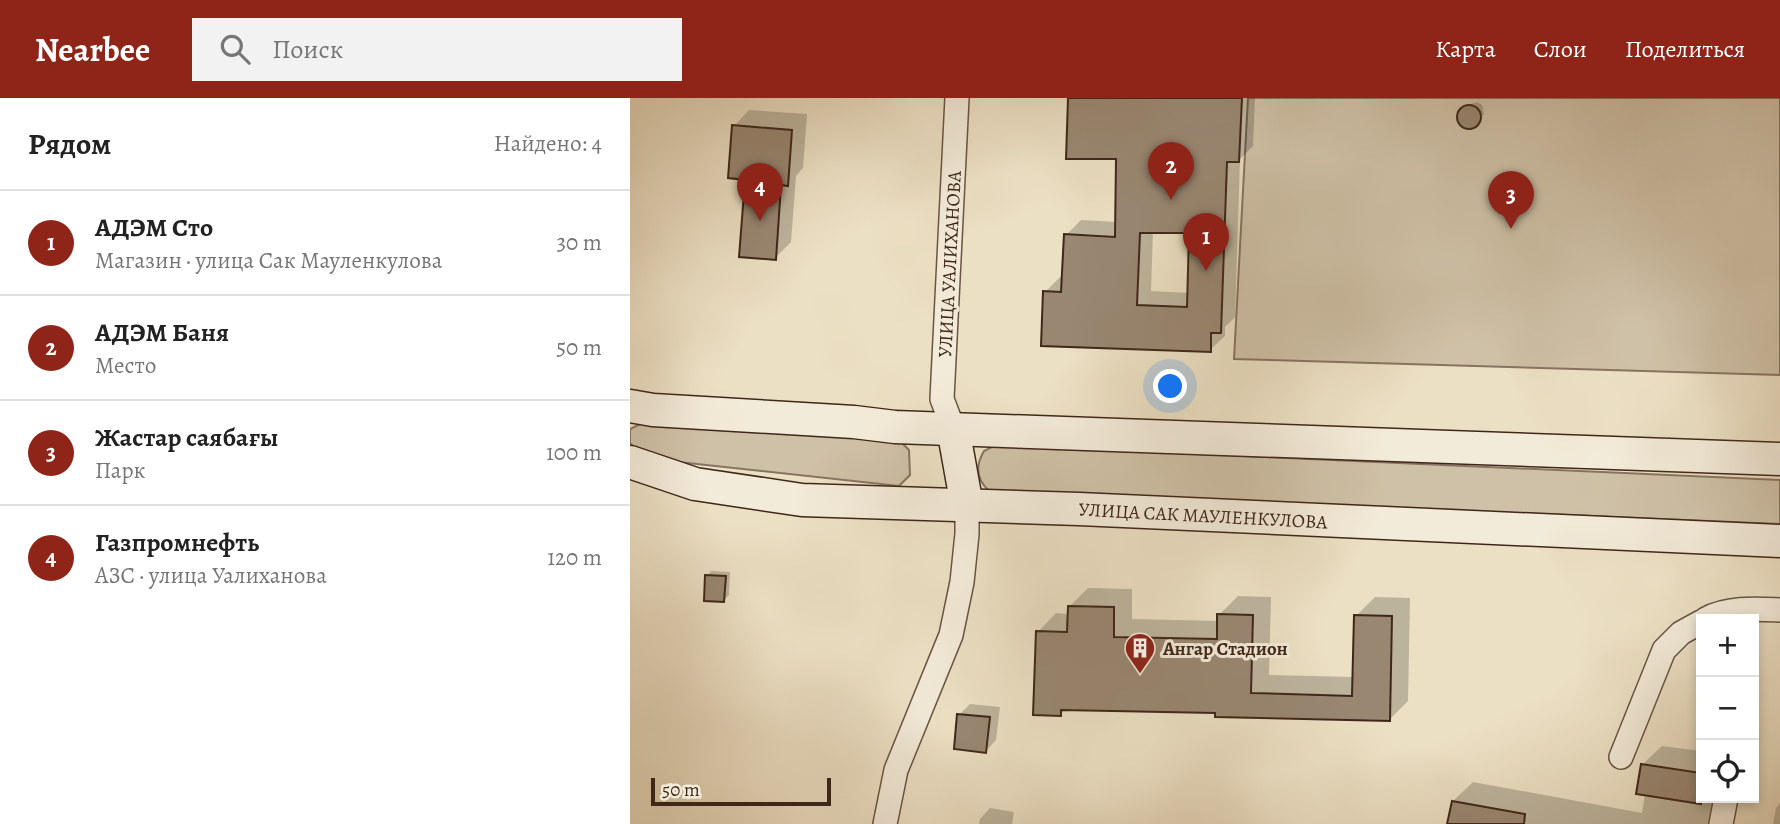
<!DOCTYPE html>
<html lang="ru">
<meta charset="utf-8">
<style>
:root{--surface:#fff;--page:#f2f2f2;--text:#222;--muted:#767676;--line:#e0e0e0;--accent:#8f2418}
body{margin:0;font-family:Alegreya,serif;background:var(--page);color:var(--text)}
.controls{position:absolute;right:21px;bottom:21px;display:grid;overflow:hidden;border-radius:0px;box-shadow:0 4px 10px #0003}
.controls button{width:63px;height:63px;display:grid;place-items:center;padding:0;border:0;border-bottom:2px solid var(--line);background:var(--surface);color:var(--text);font:35px sans-serif}
.scale{position:absolute;left:21px;bottom:18px;width:180px;box-sizing:border-box;padding-left:7px;border:4px solid #3f2719;border-top:0;font-size:19px;line-height:24px;white-space:nowrap;color:#3f2719;-webkit-text-stroke:5px #f3ebd9;paint-order:stroke}
.you{position:absolute;left:541px;top:289px;width:24px;height:24px;margin:-18px;border:5px solid #fff;border-radius:50%;background:#1a73e8;box-shadow:0 0 0 10px #1a73e833}
.badge{display:grid;place-items:center;width:46px;height:46px;border-radius:50%;background:var(--accent);color:#fff;font-size:23px;font-weight:700}
.pin{position:absolute;translate:-50% -58px;filter:drop-shadow(0 2px 4px #0008)}
.pin::after{content:'';position:absolute;top:37px;width:24px;height:21px;background:inherit;clip-path:polygon(0 0,100% 0,50% 100%)}
.list{margin:0;padding:0;list-style:none}
h2{display:flex;justify-content:space-between;align-items:center;height:91px;margin:0;padding:0 28px;font-size:30px}
h2 small{font-size:23px;font-weight:400;color:var(--muted)}
.list li{display:grid;grid-template-columns:46px 1fr auto;gap:21px;align-items:center;box-sizing:border-box;height:105px;padding:0 28px;border-top:2px solid var(--line)}
.list b{display:block;font-size:26px;white-space:nowrap}
.list p{margin:0;font-size:23px;white-space:nowrap;color:var(--muted)}
.list em{font-size:23px;font-style:normal;color:var(--muted)}
.icon{flex:none;width:38px;height:38px;fill:none;stroke:currentColor;stroke-width:2;stroke-linecap:round;stroke-linejoin:round}
.map{position:relative;flex:none;width:1150px;height:726px;overflow:hidden}
header{display:flex;align-items:center;gap:42px;box-sizing:border-box;height:98px;padding:0 35px;background:var(--accent);color:#fff}
header strong{font-size:33px}
nav{display:flex;gap:38px;margin-inline-start:auto;font-size:24px}
.search{width:490px;height:63px;background:var(--page);display:flex;align-items:center;gap:18px;box-sizing:border-box;padding:0 24px;border-radius:0px;color:var(--muted);font-size:26px}
main{display:flex}
aside{flex:1;background:var(--surface)}
.map>svg:first-child{display:block}
.green{fill:#cfc1a7;stroke:#877460;stroke-width:2}
.shadow{fill:#0003;fill-rule:evenodd}
.building{fill:#998772;stroke:#3f2719;stroke-width:2;fill-rule:evenodd}
.lines{fill:none;stroke-linecap:round;stroke-linejoin:round}
.street-casing{stroke:#6a5544;stroke-width:26}
.secondary-casing{stroke:#3f2719;stroke-width:35}
.street{stroke:#f3ebd9;stroke-width:23}
.secondary{stroke:#f3ebd9;stroke-width:32}
.labels{text-anchor:middle;stroke-width:6;stroke-linejoin:round;paint-order:stroke}
.street-label{font-size:19px;fill:#3f2719;stroke:#f3ebd9}
.poi-label{font-size:19px;font-weight:bold;fill:#3f2719;stroke:#f3ebd9;text-anchor:start}
</style>
<header>
<strong>Nearbee</strong>
<div class="search"><svg class="icon" aria-label="search" viewBox="0 0 24 24"><circle cx="10" cy="10" r="6"/><path d="M15 15l6 6"/></svg>Поиск</div>
<nav><a>Карта</a><a>Слои</a><a>Поделиться</a></nav>
</header>
<main>
<aside>
<h2>Рядом<small>Найдено: 4</small></h2>
<ul class="list">
<li><span class="badge">1</span><div><b>АДЭМ Сто</b><p>Магазин · улица Сак Мауленкулова</p></div><em>30 m</em></li>
<li><span class="badge">2</span><div><b>АДЭМ Баня</b><p>Место</p></div><em>50 m</em></li>
<li><span class="badge">3</span><div><b>Жастар саябағы</b><p>Парк</p></div><em>100 m</em></li>
<li><span class="badge">4</span><div><b>Газпромнефть</b><p>АЗС · улица Уалиханова</p></div><em>120 m</em></li>
</ul>
</aside>
<div class="map">
<svg width="1150" height="726" viewBox="0 0 1150 726">
<rect width="100%" height="100%" fill="#ece0c4"/>
<filter id="stains"><feTurbulence type="fractalNoise" baseFrequency=".00286" numOctaves="4"/><feColorMatrix values="0 0 0 0 .2 0 0 0 0 .09 0 0 0 0 .02 0 0 0 .5 -.17"/></filter>
<radialGradient id="worn" r=".72"><stop offset=".6" stop-color="#630" stop-opacity="0"/><stop offset="1" stop-color="#630" stop-opacity=".3"/></radialGradient>
<g class="green">
<path d="M618 0H1150V277L604 261Z"/>
<path d="M24 324 269 342 279 352 280 377 269 388 30 362 8 354 0 345V331L10 326Z"/>
<path d="M366 347 1150 382V426L359 393C346 381 345 368 354 353Z"/>
</g>
<g class="shadow">
<path d="M439 0H625L623 48 610 61 605 219 595 229V238L580 252 415 194 430 179H434L436 137 451 122 487 124 488 59ZM523 133H561L559 195 521 193Z"/>
<path d="M847 4 852 7 854 16 845 27 838 29 832 27 829 18 832 12 837 7Z"/>
<path d="M119 12 177 16 173 70 166 78 161 144 145 160 117 80 104 28Z"/>
<path d="M81 473 100 474 99 497 94 502 77 478Z"/>
<path d="M458 490 502 491V521L589 523V517L608 498 641 499 639 577 724 579 726 518 745 499 780 500 778 603 759 622 587 613 436 610 430 617 408 534 426 515 439 516V509Z"/>
<path d="M340 606 370 609 366 642 356 653 329 617Z"/>
<path d="M1032 648 1071 653V700H1090L1086 726H819L823 703 843 684 1012 715 1015 696 1012 667Z"/>
<path d="M1150 705V726H1143L1146 710Z"/>
<path d="M360 710 384 714 382 726H349L350 721Z"/>
</g>
<g class="building">
<path d="M438 0H612L609 64H597L591 235H581V254L411 248 413 193 431 194 434 136 485 139 486 61H436ZM510 135H559L557 209 507 207Z"/>
<circle cx="839" cy="19" r="12"/>
<path d="M102 27 162 32 158 88 151 87 146 162 109 159 115 82 98 80Z"/>
<path d="M75 477 96 478 94 504 74 503Z"/>
<path d="M438 508 484 509V539L587 541V516L623 517 621 595 722 598 724 517 762 518 760 623 585 619V615L431 612V618L403 617 406 533 437 534Z"/>
<path d="M327 616 360 619 356 655 324 651Z"/>
<path d="M1011 666 1071 675V706L1006 696Z"/>
<path d="M822 703 895 716 894 726H817Z"/>
</g>
<g class="lines">
<g class="street-casing">
<g id="street">
<path d="M323 330 312 301 327 0"/>
<path d="M1076 521C1098 509 1126 511 1150 512"/>
<path d="M991 659 1034 552 1051 535 1071 524"/>
<path d="M255 726 266 672 321 537 332 484 337 436V408"/>
<path d="M1091 726 1096 700"/>
</g>
</g>
<g class="secondary-casing">
<g id="secondary">
<path d="M0 308 23 312 224 324 265 329 1150 361"/>
<path d="M323 330 337 408"/>
<path d="M0 364 65 386 172 402 449 411 1150 443"/>
</g>
</g>
<use href="#street" class="street"/>
<use href="#secondary" class="secondary"/>
</g>
<defs>
<g id="building-pin" transform="scale(1.575)"><path d="M0 17L-7.5 6A9.5 9.5 0 1 1 7.5 6Z" fill="#8f2418" stroke="#f3ebd9"/><path d="M-4-6H4V6H1V3H-1V6H-4ZM-2.5-4.3h1.7v1.8h-1.7ZM.8-4.3h1.7v1.8H.8ZM-2.5-1h1.7V.8h-1.7ZM.8-1h1.7V.8H.8Z" fill="#fff"/></g>
</defs>
<g fill-rule="evenodd">
<use href="#building-pin" x="510" y="550"/>
</g>
<g class="labels">
<g class="street-label">
<text transform="translate(319 166) rotate(-87)" y="7">УЛИЦА УАЛИХАНОВА</text>
<text transform="translate(573 417) rotate(3)" y="7">УЛИЦА САК МАУЛЕНКУЛОВА</text>
</g>
<g class="poi-label">
<text x="533" y="557">Ангар Стадион</text>
</g>
</g>
<rect width="100%" height="100%" filter="url(#stains)"/>
<rect width="100%" height="100%" fill="url(#worn)"/>
</svg>
<div class="controls">
<button>+</button>
<button>−</button>
<button><svg class="icon" aria-label="locate" viewBox="0 0 24 24"><circle cx="12" cy="12" r="6"/><path d="M12 2v4M12 18v4M2 12h4M18 12h4"/></svg></button>
</div>
<div class="scale">50 m</div>
<div class="you"></div>
<div class="pin badge" style="left:576px;top:173px">1</div>
<div class="pin badge" style="left:541px;top:102px">2</div>
<div class="pin badge" style="left:881px;top:131px">3</div>
<div class="pin badge" style="left:130px;top:123px">4</div>
</div>
</main>
